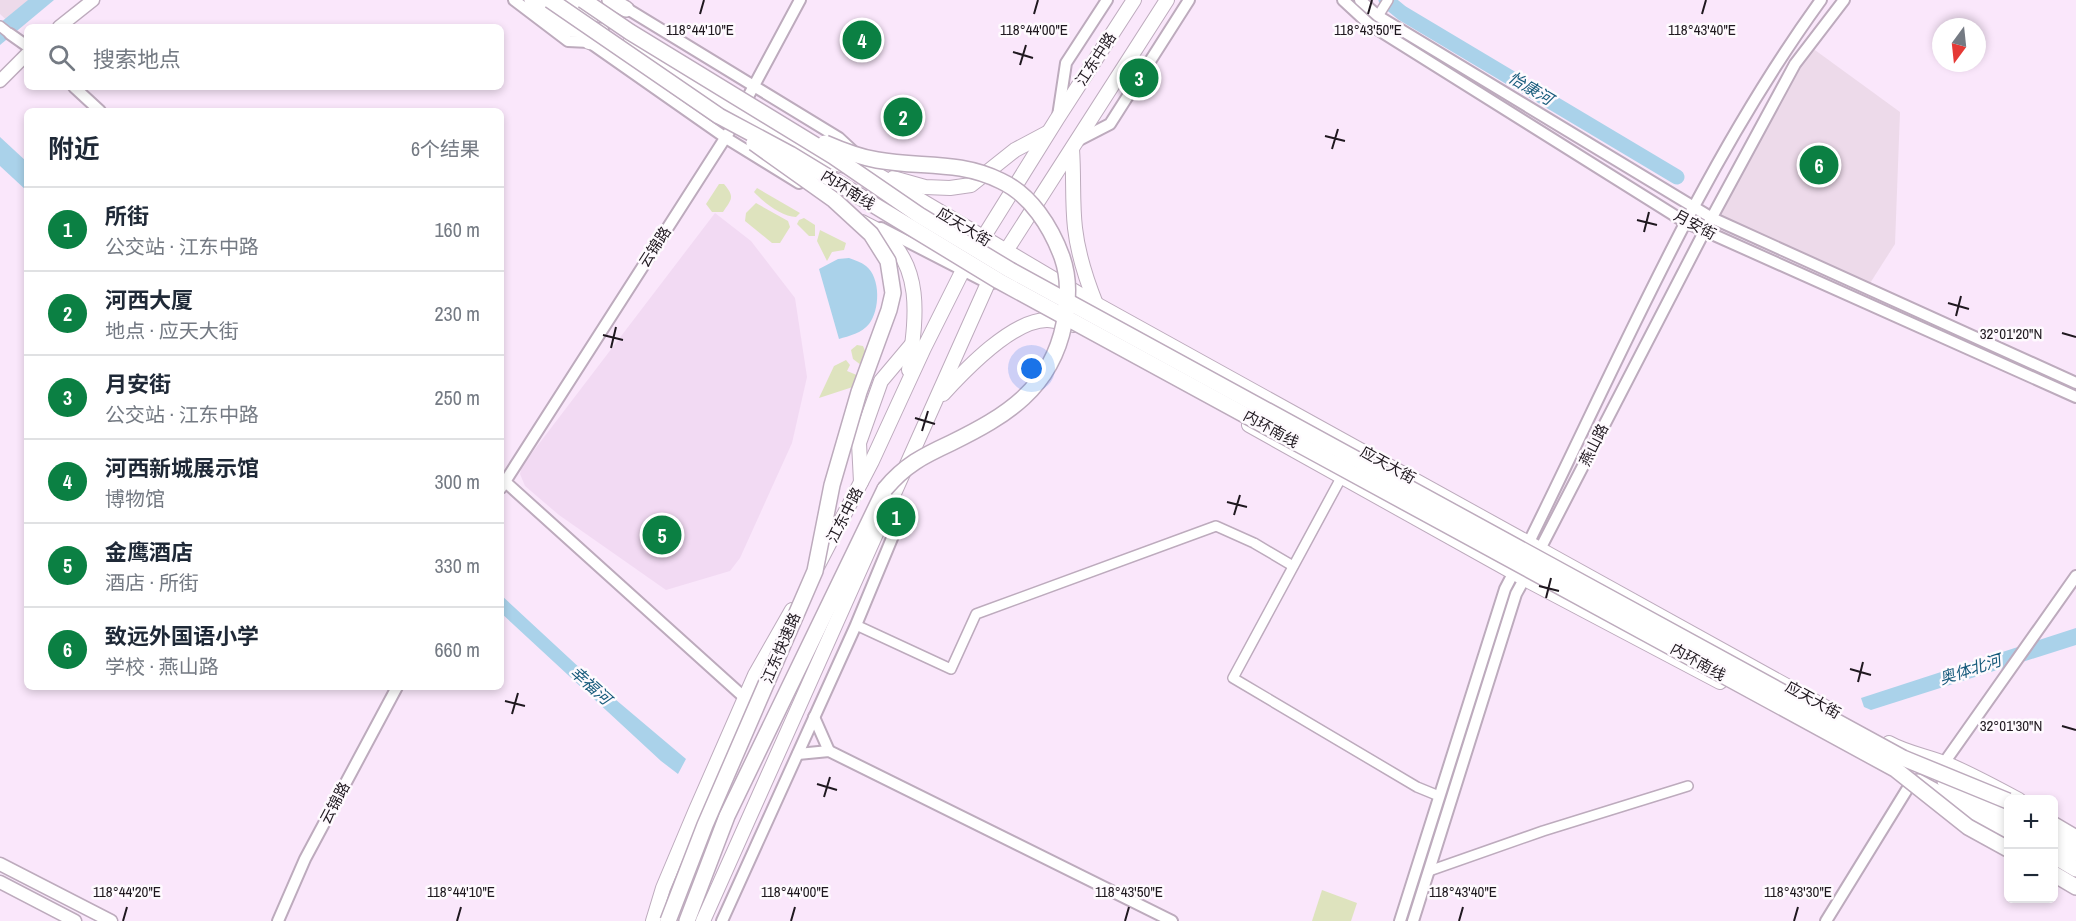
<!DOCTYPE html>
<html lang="zh">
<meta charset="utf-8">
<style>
:root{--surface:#fff;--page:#f6f6f7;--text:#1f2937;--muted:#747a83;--line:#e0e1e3;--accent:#0b8043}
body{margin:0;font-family:"Archivo Narrow","Noto Sans SC",sans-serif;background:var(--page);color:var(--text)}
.controls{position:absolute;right:18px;bottom:18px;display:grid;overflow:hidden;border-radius:9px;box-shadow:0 3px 9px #0003}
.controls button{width:54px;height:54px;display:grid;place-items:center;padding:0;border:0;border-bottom:2px solid var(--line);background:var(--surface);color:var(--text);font:30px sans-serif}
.compass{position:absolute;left:1932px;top:18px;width:54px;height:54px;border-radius:50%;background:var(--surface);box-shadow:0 3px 9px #0003;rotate:195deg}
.you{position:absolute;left:1032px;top:369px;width:21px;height:21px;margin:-15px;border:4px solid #fff;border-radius:50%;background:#1a73e8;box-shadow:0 0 0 9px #1a73e833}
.badge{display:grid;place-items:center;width:39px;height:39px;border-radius:50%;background:var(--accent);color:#fff;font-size:20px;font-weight:700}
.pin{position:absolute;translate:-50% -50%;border:3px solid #fff;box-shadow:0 2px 6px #0006}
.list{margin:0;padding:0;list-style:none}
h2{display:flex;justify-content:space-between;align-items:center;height:78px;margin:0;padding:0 24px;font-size:26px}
h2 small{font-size:20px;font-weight:400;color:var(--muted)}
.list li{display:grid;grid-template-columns:39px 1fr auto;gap:18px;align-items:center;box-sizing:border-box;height:84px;padding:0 24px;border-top:2px solid var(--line)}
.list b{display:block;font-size:22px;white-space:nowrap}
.list p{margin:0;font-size:20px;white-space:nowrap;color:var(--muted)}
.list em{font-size:20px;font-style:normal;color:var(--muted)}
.icon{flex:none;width:33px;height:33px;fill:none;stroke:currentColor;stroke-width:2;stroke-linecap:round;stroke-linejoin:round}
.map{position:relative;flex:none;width:2076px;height:921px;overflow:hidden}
.search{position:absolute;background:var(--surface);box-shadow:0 3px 9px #0003;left:24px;top:24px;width:480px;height:66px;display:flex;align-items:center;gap:15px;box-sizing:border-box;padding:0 21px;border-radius:9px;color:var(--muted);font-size:22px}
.panel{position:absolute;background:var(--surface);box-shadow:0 3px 9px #0003;left:24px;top:108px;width:480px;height:582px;border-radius:9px}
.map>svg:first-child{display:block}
.built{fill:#f2daf3}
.education{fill:#eddaea}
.green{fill:#dee3be}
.water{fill:#aad2ea}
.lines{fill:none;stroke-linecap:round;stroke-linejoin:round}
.river{stroke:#aad2ea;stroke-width:15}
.minor-casing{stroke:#bdabbd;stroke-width:12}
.tertiary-casing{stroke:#bdabbd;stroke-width:14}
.secondary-casing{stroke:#bdabbd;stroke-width:15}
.primary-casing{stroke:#bdabbd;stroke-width:16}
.trunk-casing{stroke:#bdabbd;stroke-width:18}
.minor{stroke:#fff;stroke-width:9}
.tertiary{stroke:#fff;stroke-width:10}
.secondary{stroke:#fff;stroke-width:12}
.primary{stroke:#fff;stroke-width:14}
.trunk{stroke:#fff;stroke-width:15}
.trunk-bridge-casing{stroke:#bdabbd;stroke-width:18;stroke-linecap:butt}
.trunk-bridge{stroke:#fff;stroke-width:15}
.ticks{fill:none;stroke:#1f181f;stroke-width:2}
.labels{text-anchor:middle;stroke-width:5;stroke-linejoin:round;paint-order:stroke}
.street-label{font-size:15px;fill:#1f181f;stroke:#fefafe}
.water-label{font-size:16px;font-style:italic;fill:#165a7b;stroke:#fefafe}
.ticks-label{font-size:15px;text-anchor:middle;fill:#1f181f;stroke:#fefafe;stroke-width:5;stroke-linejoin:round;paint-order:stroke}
</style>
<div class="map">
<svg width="2076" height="921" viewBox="0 0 2076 921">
<rect width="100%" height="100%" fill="#fae7fb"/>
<path class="built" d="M715 213 751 241 795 298 807 377 792 443 740 558 730 571 666 590 559 515 525 486 520 474 522 466Z"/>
<g class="education">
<path d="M0 0H42L13 26 0 14Z"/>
<path d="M1808 45 1900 112 1895 244 1867 288 1712 218Z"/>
</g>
<g class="green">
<path d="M719 184H724C735 197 732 199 723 212H712L706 204Z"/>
<path d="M757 188 800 213 796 217C782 217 763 202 754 192Z"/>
<path d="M756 203 788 221 790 227 780 243H772L745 221 746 213Z"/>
<path d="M804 218 815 225V236H809L797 224 799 220Z"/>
<path d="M820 230 846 243 844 250 832 252 827 261 817 241Z"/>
<path d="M857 345 863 346 866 353 861 365 853 359 851 350Z"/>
<path d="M846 360 850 365 847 371 864 378 865 383 819 398 834 366Z"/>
<path d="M1322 890 1357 903 1351 921H1312Z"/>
</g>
<g class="water">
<path d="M28 0H54L0 45V23Z"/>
<path d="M0 137 27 162V191L0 166Z"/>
<path d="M849 258C854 260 861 262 866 266 881 278 880 310 869 324 862 333 849 336 839 339L819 269 838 259Z"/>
<path d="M501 595 596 683 686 759 678 774 661 761 501 613Z"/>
<path d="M2076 628V645L1871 710 1864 707 1861 698Z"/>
</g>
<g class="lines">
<path class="river" d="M1386 0 1402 13 1677 177"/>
<g class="minor-casing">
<g id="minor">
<path d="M1378 16 1388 0"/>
<path d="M0 26 10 34"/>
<path d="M1341 478 1233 678 1417 787 1439 796"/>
<path d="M856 625 951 669 976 614 1216 526 1254 543 1293 566"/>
<path d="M1429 871 1543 831 1688 786"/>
</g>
</g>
<g class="tertiary-casing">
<g id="tertiary">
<path d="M514 0 568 41 589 42 726 138 799 183"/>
<path d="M1343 0 1369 24 1685 222 2076 397"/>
<path d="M1360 0 1378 16 1712 218 2076 383"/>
<path d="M621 5 839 138 854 152"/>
<path d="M10 34 27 46"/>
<path d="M74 87 100 111"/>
<path d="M742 108 800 0"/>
<path d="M1058 116 1066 63 1107 0"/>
<path d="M1077 141 1110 124 1189 0"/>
<path d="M881 228 988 283H993"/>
<path d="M501 478 745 698"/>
<path d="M501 488 729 132"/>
<path d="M1526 548C1618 363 1699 168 1821 0"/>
<path d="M1537 555 1704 232 1795 64 1844 0"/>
<path d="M814 717 829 751"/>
<path d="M798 754 829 751 1172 921"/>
<path d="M1944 763 2076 576"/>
<path d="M278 921 305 859 397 687"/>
<path d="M722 921 856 625 895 531 892 499"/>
<path d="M1400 921 1505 589 1516 568"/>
<path d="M1413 921 1516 594 1527 574"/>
<path d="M1826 921 1911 783"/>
</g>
</g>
<g class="secondary-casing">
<g id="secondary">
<path d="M59 27 93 0"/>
<path d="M0 81 27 54"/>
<path d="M0 864 111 921"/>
<path d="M0 882 75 921"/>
</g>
</g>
<g class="primary-casing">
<g id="primary">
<path d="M570 0 593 15"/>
<path d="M589 42 608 44 616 48"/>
<path d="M628 45 771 136"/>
<path d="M766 124 823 160 878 175 1096 304 1825 707"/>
<path d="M1072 149C1074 176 1072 202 1075 228 1078 255 1086 279 1096 304"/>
<path d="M893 178 925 187 950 188 971 185 1015 150 1047 133"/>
<path d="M862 222C869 226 877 229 883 234 925 269 915 322 909 370"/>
<path d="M943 394C965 370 1012 320 1047 320 1056 320 1066 324 1074 325"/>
<path d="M1249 425 1525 579 1720 682"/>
<path d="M861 482 859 443 881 381 913 343"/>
<path d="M818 565 872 461 924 348 963 270 1057 119 1134 0"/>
<path d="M1889 743C1907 753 1927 756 1947 764 1971 774 1995 787 2019 800"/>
<path d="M653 921 663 888 695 812 755 675 792 610"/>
<path d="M703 921 988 283 1006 251 1167 0"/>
</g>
</g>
<g class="trunk-casing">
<g id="trunk">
<path d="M532 0 570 29 601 31"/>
<path d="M610 0 626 9"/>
<path d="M1945 781 2008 815"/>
<path d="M1918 782 2008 831"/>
<path d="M2054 825 2076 838"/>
<path d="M2054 840 2076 853"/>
<path d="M2054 856 2076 869"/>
<path d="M2054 874 2076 887"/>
<path d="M687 921 727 816 885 489"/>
</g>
</g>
<use href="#minor" class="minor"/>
<use href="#tertiary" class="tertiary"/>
<use href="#secondary" class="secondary"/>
<use href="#primary" class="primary"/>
<use href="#trunk" class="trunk"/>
<g class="trunk-bridge-casing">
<g id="trunk-bridge">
<path d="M550 0 719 116 790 154 999 281 1895 769 1968 827 2008 849"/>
<path d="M583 0 630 32 833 156 919 215 1010 270 1903 758 2008 801"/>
<path d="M825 143C841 150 859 157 877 160 921 168 958 160 1001 181 1031 195 1051 227 1062 257 1070 280 1068 300 1064 324 1051 389 1006 416 951 443 923 456 905 465 885 489"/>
<path d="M668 921 705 825 815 571 832 485 859 392 889 310 893 293 888 261 871 234 834 200 754 143"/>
</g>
</g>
<use href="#trunk-bridge" class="trunk-bridge"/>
</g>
<path class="ticks" d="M700 14 704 0M1034 14 1038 0M1368 14 1372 0M1702 14 1706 0M1013 52 1033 58M1020 65 1026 45M1325 136 1345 141M1332 149 1338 129M1637 220 1657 225M1644 232 1649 212M1948 303 1969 309M1956 316 1961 296M2062 333 2076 337M603 335 623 340M611 348 616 327M915 418 935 424M922 431 928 411M1227 502 1247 507M1234 515 1240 495M1539 586 1559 591M1546 598 1551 578M1850 669 1871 675M1858 682 1863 662M505 701 525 706M512 714 518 693M2062 726 2076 730M817 784 837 790M824 797 830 777M123 921 127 907M457 921 461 907M791 921 795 907M1125 921 1129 907M1459 921 1463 907M1794 921 1798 907"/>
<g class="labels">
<g class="street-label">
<text transform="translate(1096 59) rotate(-57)" y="5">江东中路</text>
<text transform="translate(848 190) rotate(32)" y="5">内环南线</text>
<text transform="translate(1695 225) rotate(28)" y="5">月安街</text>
<text transform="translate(964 227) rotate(31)" y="5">应天大街</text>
<text transform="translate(655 247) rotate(-57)" y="5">云锦路</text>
<text transform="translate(1271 429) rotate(29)" y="5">内环南线</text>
<text transform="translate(1594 445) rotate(-63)" y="5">燕山路</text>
<text transform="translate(1388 465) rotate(29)" y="5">应天大街</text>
<text transform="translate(845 515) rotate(-63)" y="5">江东中路</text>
<text transform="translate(781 648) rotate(-67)" y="5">江东快速路</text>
<text transform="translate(1698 662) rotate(29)" y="5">内环南线</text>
<text transform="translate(1813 700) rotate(29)" y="5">应天大街</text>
<text transform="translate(335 803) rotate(-62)" y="5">云锦路</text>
</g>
<g class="water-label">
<text transform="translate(1531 88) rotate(31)" y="6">怡康河</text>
<text transform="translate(1970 669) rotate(-18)" y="6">奥体北河</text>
<text transform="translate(591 685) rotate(42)" y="6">幸福河</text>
</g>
</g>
<g class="ticks-label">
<text x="700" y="35">118°44'10"E</text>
<text x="1034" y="35">118°44'00"E</text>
<text x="1368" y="35">118°43'50"E</text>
<text x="1702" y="35">118°43'40"E</text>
<text x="2011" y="339">32°01'20"N</text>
<text x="2011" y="731">32°01'30"N</text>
<text x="127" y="897">118°44'20"E</text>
<text x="461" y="897">118°44'10"E</text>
<text x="795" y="897">118°44'00"E</text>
<text x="1129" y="897">118°43'50"E</text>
<text x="1463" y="897">118°43'40"E</text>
<text x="1798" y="897">118°43'30"E</text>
</g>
</svg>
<div class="controls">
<button>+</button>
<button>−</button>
</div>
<svg class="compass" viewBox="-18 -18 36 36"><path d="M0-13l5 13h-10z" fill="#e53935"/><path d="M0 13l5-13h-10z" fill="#747a83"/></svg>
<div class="you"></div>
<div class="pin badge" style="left:896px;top:517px">1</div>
<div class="pin badge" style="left:903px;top:117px">2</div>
<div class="pin badge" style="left:1139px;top:78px">3</div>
<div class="pin badge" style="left:862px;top:40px">4</div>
<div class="pin badge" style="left:662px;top:535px">5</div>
<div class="pin badge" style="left:1819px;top:165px">6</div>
<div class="search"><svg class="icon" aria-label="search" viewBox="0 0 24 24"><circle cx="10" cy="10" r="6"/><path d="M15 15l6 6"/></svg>搜索地点</div>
<section class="panel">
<h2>附近<small>6个结果</small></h2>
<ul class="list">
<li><span class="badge">1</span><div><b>所街</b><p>公交站 · 江东中路</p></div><em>160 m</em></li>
<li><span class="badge">2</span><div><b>河西大厦</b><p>地点 · 应天大街</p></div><em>230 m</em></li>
<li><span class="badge">3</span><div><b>月安街</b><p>公交站 · 江东中路</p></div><em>250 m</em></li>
<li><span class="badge">4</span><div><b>河西新城展示馆</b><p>博物馆</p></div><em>300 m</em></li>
<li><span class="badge">5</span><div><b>金鹰酒店</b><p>酒店 · 所街</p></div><em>330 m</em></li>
<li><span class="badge">6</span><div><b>致远外国语小学</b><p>学校 · 燕山路</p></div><em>660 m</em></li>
</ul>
</section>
</div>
